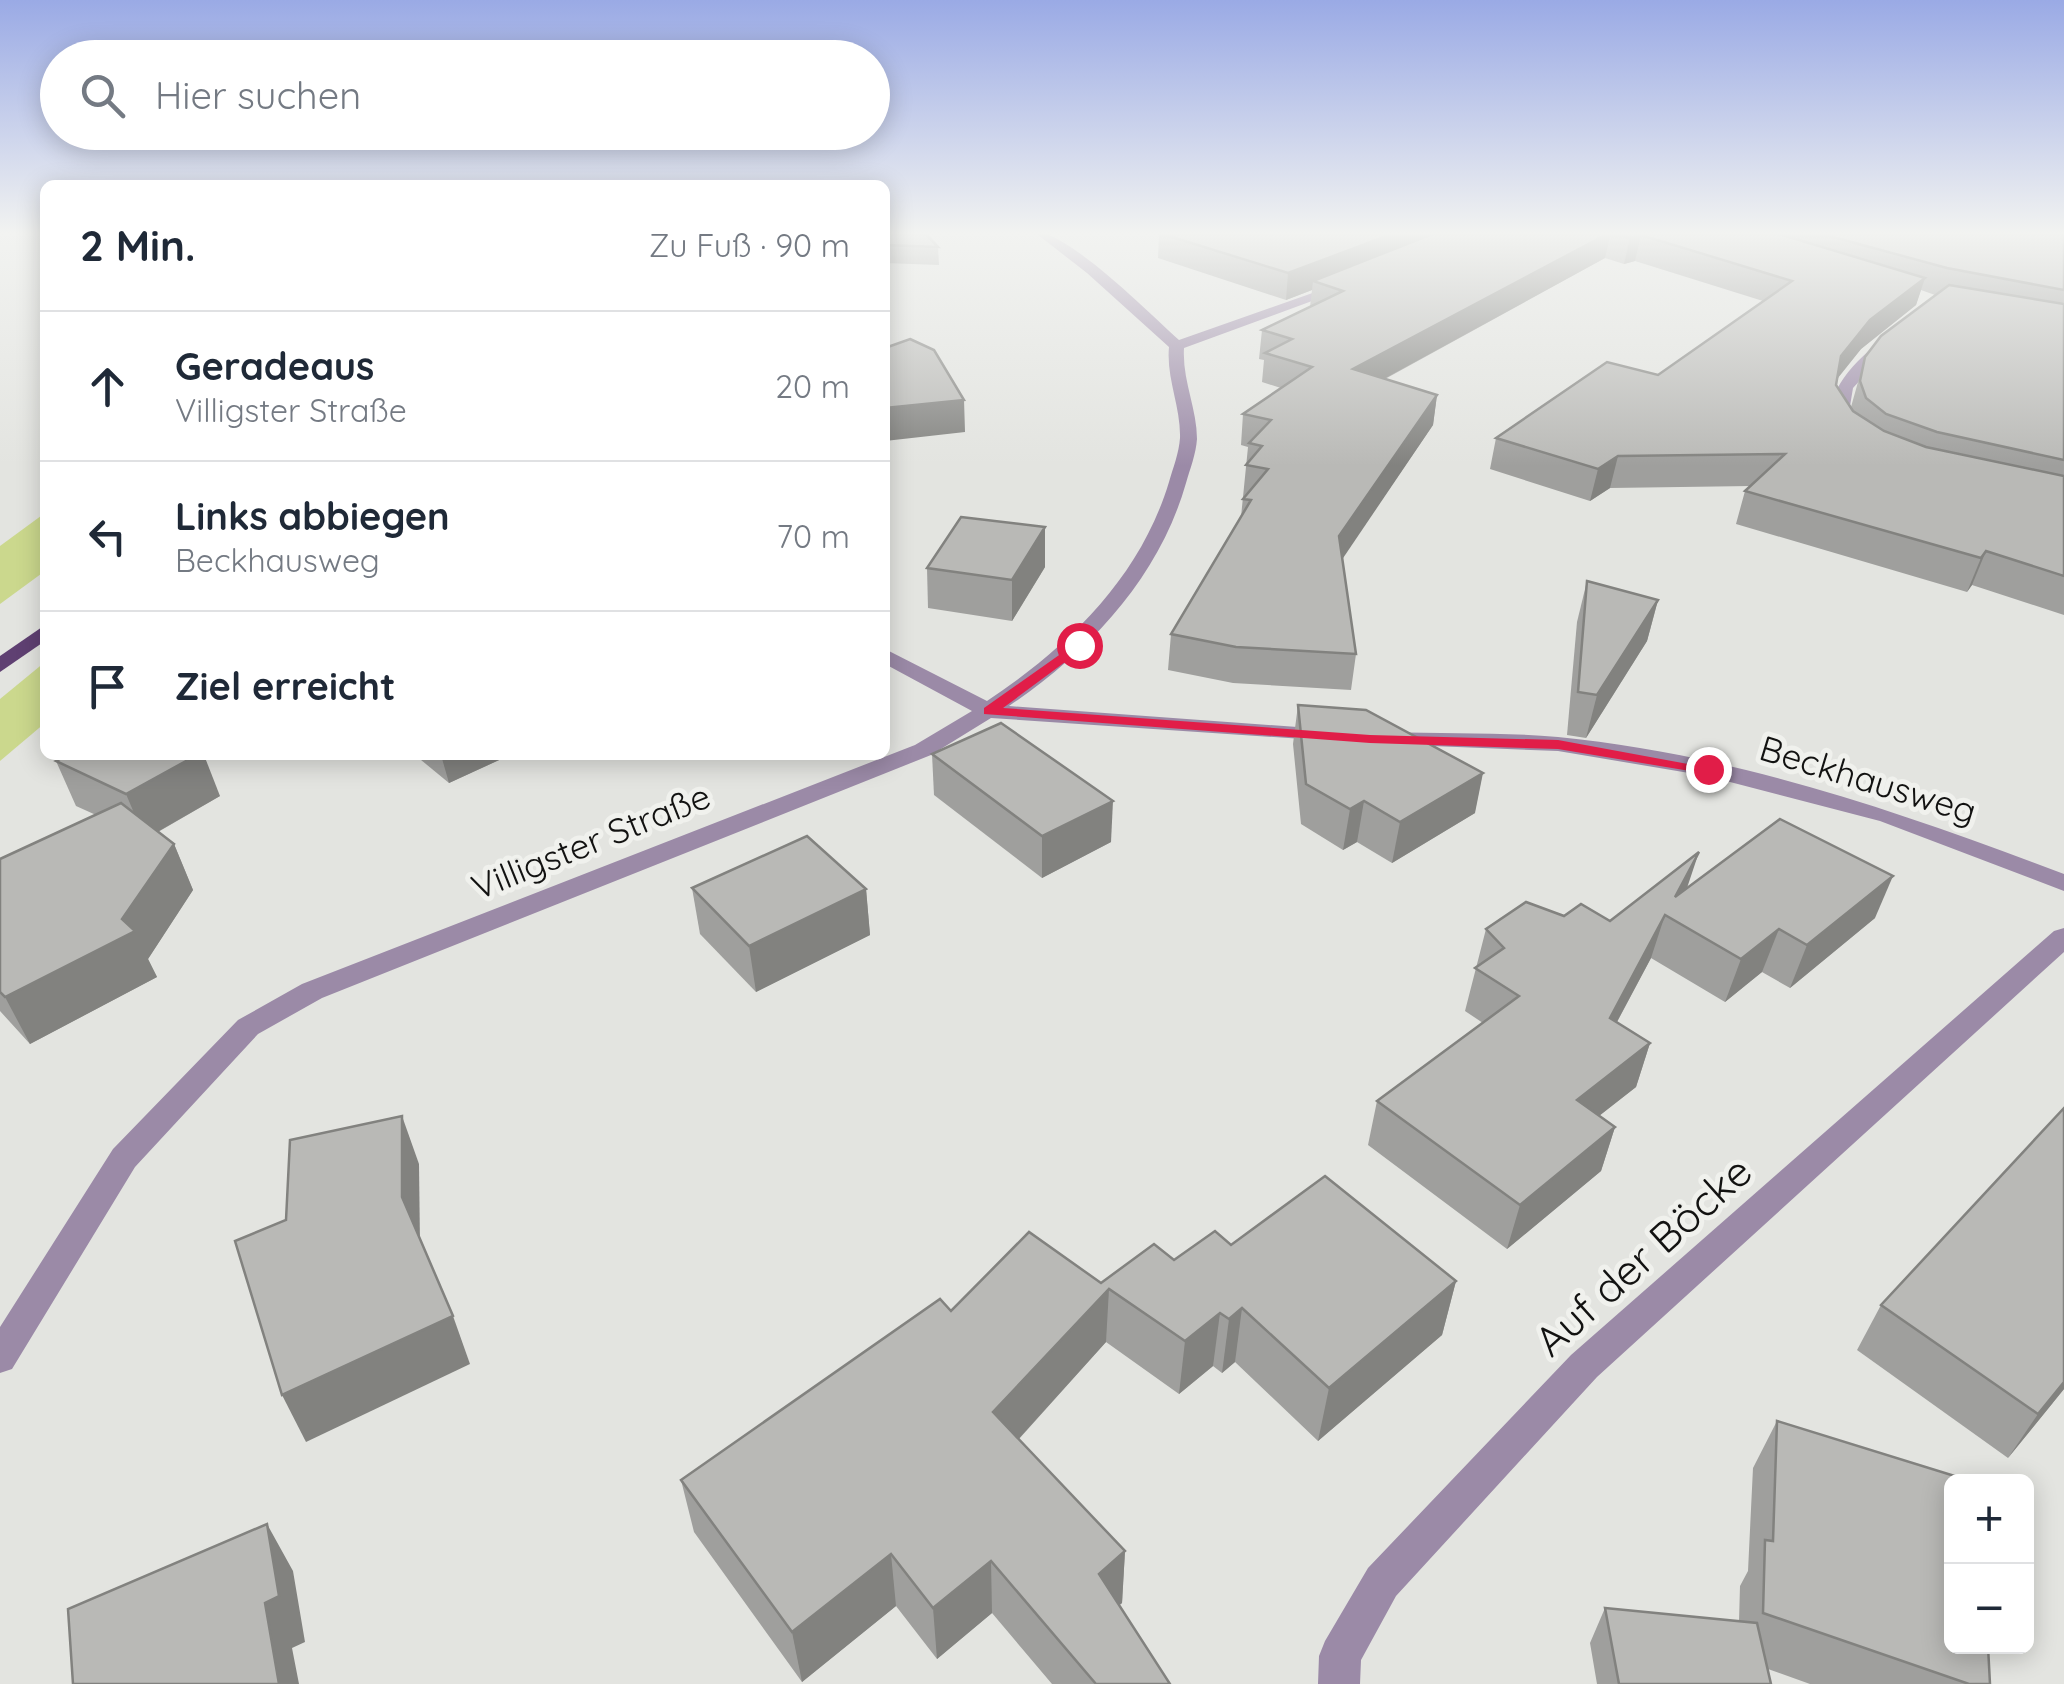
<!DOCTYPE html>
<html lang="de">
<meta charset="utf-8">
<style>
:root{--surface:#fff;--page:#f2f2f3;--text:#1f2937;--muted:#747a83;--line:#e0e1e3}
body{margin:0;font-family:Quicksand,sans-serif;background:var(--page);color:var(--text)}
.controls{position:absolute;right:30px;bottom:30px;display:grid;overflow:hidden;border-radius:15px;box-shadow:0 5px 25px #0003}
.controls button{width:90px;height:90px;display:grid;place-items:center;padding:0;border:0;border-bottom:2px solid var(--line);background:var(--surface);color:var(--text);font:50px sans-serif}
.stop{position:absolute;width:30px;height:30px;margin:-22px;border:8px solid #e11d48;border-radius:50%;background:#fff}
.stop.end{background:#e11d48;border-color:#fff;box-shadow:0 2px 10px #0008}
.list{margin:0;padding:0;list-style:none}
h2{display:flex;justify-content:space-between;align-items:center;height:130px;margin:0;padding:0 40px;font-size:42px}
h2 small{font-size:32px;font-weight:400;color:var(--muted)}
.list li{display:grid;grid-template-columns:65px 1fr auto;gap:30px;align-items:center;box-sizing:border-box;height:150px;padding:0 40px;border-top:2px solid var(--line)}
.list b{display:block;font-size:38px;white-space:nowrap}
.list p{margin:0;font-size:32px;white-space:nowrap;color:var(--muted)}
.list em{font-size:32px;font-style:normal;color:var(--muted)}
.icon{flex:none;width:55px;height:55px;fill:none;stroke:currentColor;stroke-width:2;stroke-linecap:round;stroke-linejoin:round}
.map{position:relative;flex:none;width:2064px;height:1684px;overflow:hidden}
.search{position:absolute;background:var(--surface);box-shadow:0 5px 25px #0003;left:40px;top:40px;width:850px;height:110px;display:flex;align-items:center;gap:25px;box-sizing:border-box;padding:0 35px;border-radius:55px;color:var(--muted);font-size:38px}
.panel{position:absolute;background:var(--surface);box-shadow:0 5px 25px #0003;left:40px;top:180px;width:850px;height:580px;border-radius:15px}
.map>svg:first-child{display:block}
.green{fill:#cbd88d}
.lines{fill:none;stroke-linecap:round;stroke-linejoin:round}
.minor{fill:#9b8aa7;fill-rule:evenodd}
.major{fill:#5f4072;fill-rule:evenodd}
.wall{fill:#9f9f9d;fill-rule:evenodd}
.shaded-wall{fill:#82827f}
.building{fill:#b9b9b6;stroke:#82827f;stroke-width:2.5}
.route{fill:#e11d48}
.labels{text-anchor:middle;stroke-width:10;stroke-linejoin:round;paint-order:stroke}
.street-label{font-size:35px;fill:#121211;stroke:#f0f1ed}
.near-street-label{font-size:42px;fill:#121211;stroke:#f0f1ed}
</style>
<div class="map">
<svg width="2064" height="1684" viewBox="0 0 2064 1684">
<rect width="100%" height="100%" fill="#e3e4e0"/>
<g class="green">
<path d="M45 513V571L0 604V546Z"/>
<path d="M45 662V723L0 761V699Z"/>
</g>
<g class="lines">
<g class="minor">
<path d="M1033 231C1068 231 1150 314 1179 340L1338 284 1350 287 1184 348C1182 380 1197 408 1197 439 1196 454 1190 469 1186 483 1159 578 1089 652 1009 706L1325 729 1333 731 1336 736 1333 741 991 718 931 755 322 998 258 1034 135 1167 12 1369 0 1373V1327L113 1149 238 1020 302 984 915 745 972 711 885 664V649L987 701C1068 647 1140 578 1169 482 1173 468 1179 453 1180 438 1181 407 1166 378 1169 347L1087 273Z"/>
<path d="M1884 338 1896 341 1853 388 1846 430H1834C1821 391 1857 360 1884 338Z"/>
<path d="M1390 732C1445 734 1502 732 1558 737 1733 754 1901 812 2064 874V891L1880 821 1707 776 1558 751 1382 744 1379 739 1382 734Z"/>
<path d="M2064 928V952L1597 1377 1396 1596 1361 1660 1360 1684H1318L1319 1656 1325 1641 1368 1568 1571 1355 2054 931Z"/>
</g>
<path class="major" d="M45 625V641L0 672V656Z"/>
</g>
<g class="wall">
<path d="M885 231 938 247 939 265 885 263Z"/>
<path d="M1165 231H2064V615L1972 585 1967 592 1736 524 1745 491 1751 486 1610 488 1590 501 1490 469 1496 438 1658 375 1763 301 1635 261 1624 264 1605 258 1385 379 1437 395 1433 425 1342 558 1356 654 1351 690 1233 683 1168 670 1171 634 1241 517 1248 447 1241 445 1243 414 1281 388 1262 382 1264 360 1259 359 1262 330 1310 307 1312 290 1286 300 1158 258 1159 233ZM1921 290 1935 295 1865 357 1851 407 1836 385 1838 378 1861 349 1916 305Z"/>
<path d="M1045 567 1012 621 928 608 927 568Z"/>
<path d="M1587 581 1658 600 1647 641 1586 738 1567 735 1577 622Z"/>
<path d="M1298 705 1475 813 1392 863 1357 842 1343 850 1301 824 1293 744Z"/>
<path d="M932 754 1111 842 1042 878 934 795Z"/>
<path d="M415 755H510L449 783Z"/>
<path d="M56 761 220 796 158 832 174 844 193 890 148 959 157 977 30 1044 0 1011V859L96 815 76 806Z"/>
<path d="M692 888 866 889 870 935 756 992 700 934Z"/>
<path d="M1687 888 1875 918 1790 988 1762 972 1725 1002 1651 958 1617 1022 1650 1043 1636 1087 1599 1116 1615 1127 1601 1171 1507 1249 1368 1145 1377 1101 1483 1023 1465 1011 1486 929 1564 916 1610 921Z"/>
<path d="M2064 1108V1389L2008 1458 1857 1350 1881 1305Z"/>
<path d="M1231 1245 1456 1281 1442 1335 1318 1441 1235 1362 1222 1373 1213 1366 1179 1394 1106 1342 1019 1439 1125 1551 1122 1603 1119 1605 1170 1684H1052L992 1613 937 1659 896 1606 802 1682 694 1532 681 1480 951 1311 1101 1283Z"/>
<path d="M1777 1421 1990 1684H1810L1768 1669 1771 1684H1597L1590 1643 1605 1608 1739 1622 1740 1586 1748 1571 1753 1468Z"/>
</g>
<g class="shaded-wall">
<path d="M1400 231H1462L1313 281 1312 290 1286 300 1288 273Z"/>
<path d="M1611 232 1605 258 1349 398 1353 369Z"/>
<path d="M1641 235 1635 261 1624 264 1630 238Z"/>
<path d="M1925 278 1916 305 1861 349 1832 385 1841 356 1870 320Z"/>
<path d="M1437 395 1433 425 1335 570 1339 536Z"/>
<path d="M964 400 965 432 885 441V408Z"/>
<path d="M1618 456 1610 488 1590 501 1598 469Z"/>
<path d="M1045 527V567L1012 621V580Z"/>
<path d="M1986 551 1972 585 1967 592 1981 558Z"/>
<path d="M1658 600 1647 641 1586 738 1597 695Z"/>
<path d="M197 755H204L220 796 145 839 126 794Z"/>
<path d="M441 755H510L449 783Z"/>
<path d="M1483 773 1475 813 1392 863 1400 822Z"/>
<path d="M1113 801 1111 842 1042 878V836Z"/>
<path d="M1364 801 1357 842 1343 850 1350 809Z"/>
<path d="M174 844 193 890 148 959 157 977 30 1044 5 997Z"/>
<path d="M1699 852 1685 894 1675 897Z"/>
<path d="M1893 876 1875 918 1790 988 1807 945Z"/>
<path d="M866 889 870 935 756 992 749 946Z"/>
<path d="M1665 915 1651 958 1596 1061 1610 1018Z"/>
<path d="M1779 929 1762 972 1725 1002 1741 959Z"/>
<path d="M1650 1043 1636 1087 1563 1144 1577 1100Z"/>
<path d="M402 1116 419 1164 420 1245 402 1197Z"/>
<path d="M1615 1127 1601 1171 1507 1249 1520 1205Z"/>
<path d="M1456 1281 1442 1335 1318 1441 1329 1388Z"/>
<path d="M1109 1289 1106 1342 995 1465 993 1412Z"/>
<path d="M1242 1308 1235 1362 1222 1373 1229 1319Z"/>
<path d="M1220 1313 1213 1366 1179 1394 1185 1341Z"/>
<path d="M453 1316 470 1364 306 1442 282 1395Z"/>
<path d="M2064 1382V1389L2008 1458 2038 1414Z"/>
<path d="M267 1524 293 1571 305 1642 292 1648 299 1684H279L265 1603Z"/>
<path d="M1125 1551 1122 1603 1096 1625 1099 1574Z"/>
<path d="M891 1554 896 1606 802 1682 792 1632Z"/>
<path d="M991 1561 992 1613 937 1659 933 1608Z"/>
</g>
<g class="building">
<path d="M885 231H923L938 247 885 245Z"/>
<path d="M1165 231H1400L1288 273 1159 233Z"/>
<path d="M1440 231H1769L1925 278 1870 320 1841 356 1836 385 1853 411 1884 431 1926 447 2064 476V576L1986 551 1981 558 1745 491 1785 454 1618 456 1598 469 1496 438 1607 362 1658 375 1792 281 1641 235 1630 238 1611 232 1353 369 1437 395 1339 536 1356 654 1236 647 1171 634 1251 500 1243 499 1268 469 1246 465 1262 446 1249 443 1271 420 1243 414 1312 367 1265 353 1292 339 1262 330 1343 291 1313 281Z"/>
<path d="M1811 231H2064V290L1947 268Z"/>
<path d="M1949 285 2064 304V460L1937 432 1886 414 1866 398 1860 381 1865 357 1881 336Z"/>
<path d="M910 339 934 350 964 400 885 408V348Z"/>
<path d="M961 517 1045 527 1012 580 927 568Z"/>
<path d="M1587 581 1658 600 1597 695 1578 692Z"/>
<path d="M1298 705 1366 710 1483 773 1400 822 1364 801 1350 809 1306 784Z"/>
<path d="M1001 723 1113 801 1042 836 932 754Z"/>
<path d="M68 755H197L126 794 56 761Z"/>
<path d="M121 803 174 844 122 919 135 931 5 997 0 992V859Z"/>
<path d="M1780 819 1893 876 1807 945 1779 929 1741 959 1665 915 1610 1018 1650 1043 1577 1100 1615 1127 1520 1205 1377 1101 1519 996 1475 968 1504 948 1486 929 1526 902 1564 916 1581 904 1610 921 1699 852 1675 897Z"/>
<path d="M807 836 866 889 749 946 692 888Z"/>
<path d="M2064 1108V1382L2038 1414 1881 1305Z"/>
<path d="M402 1116V1197L453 1316 282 1395 235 1241 286 1220 290 1140Z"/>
<path d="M1325 1176 1456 1281 1329 1388 1242 1308 1229 1319 1220 1313 1185 1341 1109 1289 993 1412 1125 1551 1099 1574 1170 1684H1096L991 1561 933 1608 891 1554 792 1632 681 1480 940 1299 951 1311 1029 1232 1101 1283 1154 1244 1174 1260 1215 1231 1231 1245Z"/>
<path d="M1777 1421 1974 1482H1952V1646H1988L1990 1684H1969L1763 1613 1765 1540 1773 1541Z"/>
<path d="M267 1524 279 1596 265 1603 279 1684H73L68 1609Z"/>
<path d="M1605 1608 1757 1623 1771 1684H1619Z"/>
</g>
<linearGradient id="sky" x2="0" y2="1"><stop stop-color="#9aaae5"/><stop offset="0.5" stop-color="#f2f3f1"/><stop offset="1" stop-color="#f2f3f1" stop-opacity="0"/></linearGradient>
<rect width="2064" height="466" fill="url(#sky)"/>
<path class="route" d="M1079 641 1084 648 1003 708 1370 735 1558 740 1715 769 1708 774 1558 749 1370 743 984 714V708Z"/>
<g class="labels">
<g class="street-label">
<text transform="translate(1868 780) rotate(17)" y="12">Beckhausweg</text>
<text transform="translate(591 842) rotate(-22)" y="12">Villigster Straße</text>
</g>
<g class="near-street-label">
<text transform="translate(1643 1256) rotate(-42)" y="15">Auf der Böcke</text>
</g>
</g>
</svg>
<div class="controls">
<button>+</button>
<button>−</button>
</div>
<div class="stop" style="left:1079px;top:645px"></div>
<div class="stop end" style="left:1708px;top:769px"></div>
<div class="search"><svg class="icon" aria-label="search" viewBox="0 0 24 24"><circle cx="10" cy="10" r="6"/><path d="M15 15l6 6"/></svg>Hier suchen</div>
<section class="panel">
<h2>2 Min.<small>Zu Fuß · 90 m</small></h2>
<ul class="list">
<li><svg class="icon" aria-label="ahead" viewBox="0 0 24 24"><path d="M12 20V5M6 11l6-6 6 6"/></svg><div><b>Geradeaus</b><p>Villigster Straße</p></div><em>20 m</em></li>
<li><svg class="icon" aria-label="left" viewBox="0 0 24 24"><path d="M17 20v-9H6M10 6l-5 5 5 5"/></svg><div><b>Links abbiegen</b><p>Beckhausweg</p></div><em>70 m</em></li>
<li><svg class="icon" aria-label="arrive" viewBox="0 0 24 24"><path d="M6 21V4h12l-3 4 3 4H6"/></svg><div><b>Ziel erreicht</b></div></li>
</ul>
</section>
</div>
